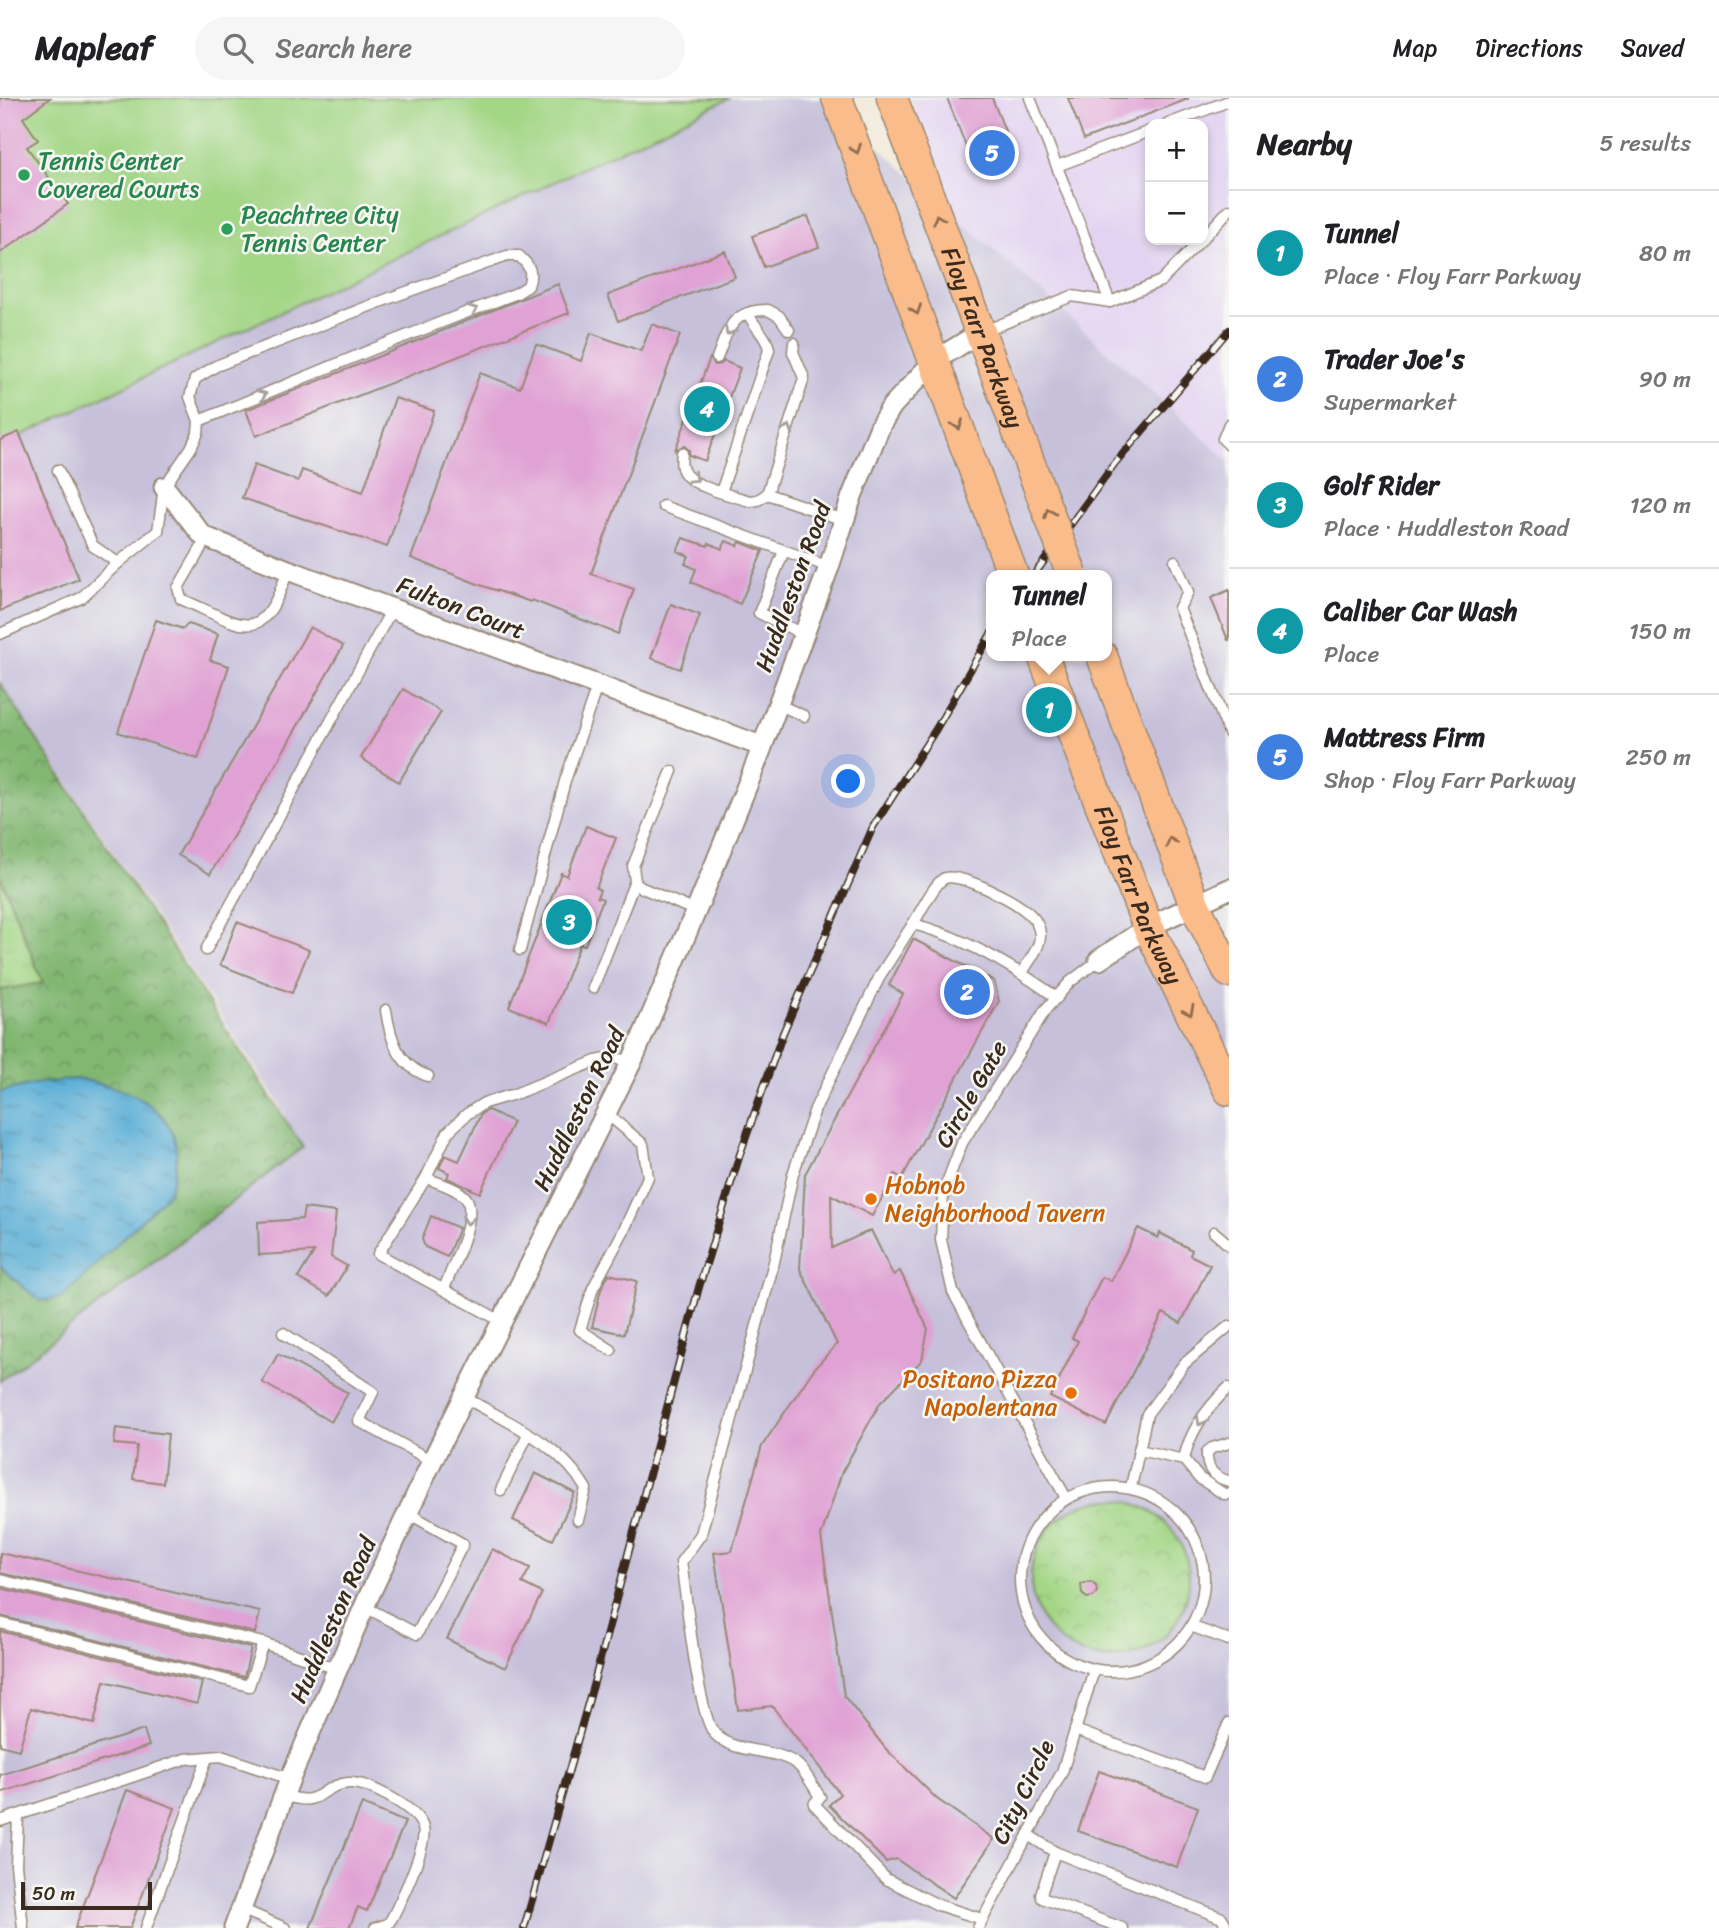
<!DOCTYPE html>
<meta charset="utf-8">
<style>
:root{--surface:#fff;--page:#f6f6f6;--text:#202124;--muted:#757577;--line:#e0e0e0;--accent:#111827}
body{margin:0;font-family:Sriracha,sans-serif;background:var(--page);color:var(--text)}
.controls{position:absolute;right:21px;top:21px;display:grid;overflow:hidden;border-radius:14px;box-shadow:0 4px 10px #0003}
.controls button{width:63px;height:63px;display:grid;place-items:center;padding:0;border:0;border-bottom:2px solid var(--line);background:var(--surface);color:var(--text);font:35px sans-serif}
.scale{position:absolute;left:21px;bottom:18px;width:131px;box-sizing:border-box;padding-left:7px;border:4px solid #3b2a1e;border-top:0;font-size:19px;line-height:24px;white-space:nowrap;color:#3b2a1e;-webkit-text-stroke:5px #f6f6f2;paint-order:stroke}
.you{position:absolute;left:849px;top:684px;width:24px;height:24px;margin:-18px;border:5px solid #fff;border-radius:50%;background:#1a73e8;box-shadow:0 0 0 10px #1a73e833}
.badge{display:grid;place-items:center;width:46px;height:46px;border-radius:50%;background:var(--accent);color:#fff;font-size:23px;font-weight:700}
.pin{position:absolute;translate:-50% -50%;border:4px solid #fff;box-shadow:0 2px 7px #0006}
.popup{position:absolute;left:986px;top:472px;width:126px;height:91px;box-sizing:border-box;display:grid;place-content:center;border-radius:14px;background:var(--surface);filter:drop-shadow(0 2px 5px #0005);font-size:23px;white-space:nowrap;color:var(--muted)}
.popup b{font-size:26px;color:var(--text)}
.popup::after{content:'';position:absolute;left:50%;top:100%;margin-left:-14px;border:14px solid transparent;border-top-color:var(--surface)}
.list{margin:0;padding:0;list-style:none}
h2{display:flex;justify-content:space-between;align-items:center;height:91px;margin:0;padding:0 28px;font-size:30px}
h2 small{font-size:23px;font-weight:400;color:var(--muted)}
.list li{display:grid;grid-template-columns:46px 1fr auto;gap:21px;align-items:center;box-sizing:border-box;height:126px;padding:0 28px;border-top:2px solid var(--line)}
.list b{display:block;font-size:26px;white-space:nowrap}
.list p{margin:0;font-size:23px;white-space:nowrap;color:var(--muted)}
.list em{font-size:23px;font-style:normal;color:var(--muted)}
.icon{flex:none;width:38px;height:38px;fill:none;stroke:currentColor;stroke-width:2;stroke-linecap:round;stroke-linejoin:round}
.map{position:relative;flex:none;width:1229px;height:1830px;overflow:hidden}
header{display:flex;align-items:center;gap:42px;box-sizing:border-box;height:98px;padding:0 35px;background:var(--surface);border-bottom:2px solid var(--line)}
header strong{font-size:33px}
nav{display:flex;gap:38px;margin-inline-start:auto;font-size:24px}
.search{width:490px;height:63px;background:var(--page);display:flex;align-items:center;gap:18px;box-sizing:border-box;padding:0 24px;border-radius:38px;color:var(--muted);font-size:26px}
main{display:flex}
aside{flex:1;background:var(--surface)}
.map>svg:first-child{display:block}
.built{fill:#e3d3f2;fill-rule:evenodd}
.industrial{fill:#c6c0da;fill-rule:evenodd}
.grass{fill:url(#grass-tufts);stroke:#6f8052;stroke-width:2}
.forest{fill:url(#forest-crowns);stroke:#5e7048;stroke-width:2}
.park{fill:url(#park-crowns);stroke:#6f8052;stroke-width:2}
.garden{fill:#a3d685;stroke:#6f8052;stroke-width:2}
.water{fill:url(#water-ripples);stroke:#4a6c7a;stroke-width:2}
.building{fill:#e0a2d4}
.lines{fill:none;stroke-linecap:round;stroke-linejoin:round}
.lane-casing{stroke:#978878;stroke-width:13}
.street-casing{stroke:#978878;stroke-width:23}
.primary-casing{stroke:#978878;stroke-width:33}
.lane{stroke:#fff;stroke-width:10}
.street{stroke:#fff;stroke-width:19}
.primary{stroke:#fabc8b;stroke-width:30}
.rail-casing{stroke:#3b2a1e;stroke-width:8}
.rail{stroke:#f6f6f2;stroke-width:5;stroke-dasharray:16;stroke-linecap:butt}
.primary-bridge-casing{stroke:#978878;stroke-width:33;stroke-linecap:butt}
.primary-bridge{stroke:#fabc8b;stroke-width:30}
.oneway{stroke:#916c4f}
.oneway2{stroke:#a79f9a}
.leisure-dot{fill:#2e9e5b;stroke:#f6f6f2;stroke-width:2.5}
.food-dot{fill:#e8710a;stroke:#f6f6f2;stroke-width:2.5}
.labels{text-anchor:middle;stroke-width:5;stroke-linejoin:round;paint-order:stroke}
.leisure-label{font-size:24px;fill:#27864d;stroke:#f6f6f2;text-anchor:start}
.street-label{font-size:24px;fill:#3b2a1e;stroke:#f6f6f2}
.food-label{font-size:24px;fill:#c56008;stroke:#f6f6f2;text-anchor:start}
</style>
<header>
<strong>Mapleaf</strong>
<div class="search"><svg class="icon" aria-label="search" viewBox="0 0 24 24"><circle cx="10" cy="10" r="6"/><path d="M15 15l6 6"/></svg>Search here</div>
<nav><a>Map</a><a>Directions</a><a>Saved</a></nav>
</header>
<main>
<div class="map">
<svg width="1229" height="1830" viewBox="0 0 1229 1830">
<defs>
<pattern id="grass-tufts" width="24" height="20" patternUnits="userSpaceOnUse" patternTransform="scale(1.75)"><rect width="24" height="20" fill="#a3d685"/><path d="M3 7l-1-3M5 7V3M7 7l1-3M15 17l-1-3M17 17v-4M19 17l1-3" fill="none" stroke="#8db872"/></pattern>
<pattern id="forest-crowns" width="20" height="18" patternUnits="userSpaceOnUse" patternTransform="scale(1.75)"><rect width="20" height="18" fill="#82b772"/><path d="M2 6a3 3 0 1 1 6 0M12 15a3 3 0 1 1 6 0" fill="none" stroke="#6c955d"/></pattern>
<pattern id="park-crowns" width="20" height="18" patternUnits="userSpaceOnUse" patternTransform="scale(1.75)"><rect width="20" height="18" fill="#a3d685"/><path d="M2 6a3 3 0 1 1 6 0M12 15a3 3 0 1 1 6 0" fill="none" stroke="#8db872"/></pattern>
<pattern id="water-ripples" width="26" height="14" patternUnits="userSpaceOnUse" patternTransform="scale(1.75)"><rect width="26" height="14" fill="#5aaed6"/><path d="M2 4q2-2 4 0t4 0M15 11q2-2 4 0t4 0" fill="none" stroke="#4c8ead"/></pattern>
</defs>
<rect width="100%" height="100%" fill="#f6f6f2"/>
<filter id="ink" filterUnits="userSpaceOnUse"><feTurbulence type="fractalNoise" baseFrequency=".0143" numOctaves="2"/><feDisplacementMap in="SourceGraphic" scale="14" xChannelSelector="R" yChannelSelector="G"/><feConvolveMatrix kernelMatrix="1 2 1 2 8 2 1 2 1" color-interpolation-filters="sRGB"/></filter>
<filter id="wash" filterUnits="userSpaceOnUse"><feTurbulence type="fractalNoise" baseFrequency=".00686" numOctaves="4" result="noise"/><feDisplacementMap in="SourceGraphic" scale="28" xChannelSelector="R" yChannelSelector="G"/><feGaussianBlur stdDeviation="1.57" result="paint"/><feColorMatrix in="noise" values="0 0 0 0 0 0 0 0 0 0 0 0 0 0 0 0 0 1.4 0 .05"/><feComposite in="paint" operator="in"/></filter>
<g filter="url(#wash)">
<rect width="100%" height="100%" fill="#f3e7d3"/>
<path class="built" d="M910 0H1229V803L1107 477H1095ZM1150 26H1203V142H1150Z"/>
<path class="industrial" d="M730 0H824L1229 363V1830H0V1283L302 1049 274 998 0 583V348ZM991 477H1107V558H991Z"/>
<path class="grass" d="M0 778 43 885 0 892Z"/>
<path class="forest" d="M0 585 303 1049 0 1283V892L43 885 0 777Z"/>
<circle class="park" cx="1110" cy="1481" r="79"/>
<path class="garden" d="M0 0H730L0 348Z"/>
<path class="water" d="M76 981C141 990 200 1022 167 1097L63 1199C57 1200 47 1203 40 1202 36 1201 4 1172 0 1168V994L33 986Z"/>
<g id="blocks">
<g class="building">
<path d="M0 0H50L23 20 38 42 27 49 68 106 0 155Z"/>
<path d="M947 0H992L1014 56 975 71Z"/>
<path d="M1068 0H1188V1L1084 41Z"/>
<path d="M808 118 819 149 764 169 752 138Z"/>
<path d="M725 153 735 179 618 223 608 197Z"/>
<path d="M558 186 569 215 256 338 246 312Z"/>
<path d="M652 226 680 237 591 476 634 491 618 536 532 502 531 504 483 488 411 460 480 275 520 290 536 246 581 263 591 235 641 253Z"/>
<path d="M710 260 715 267 721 266 724 263 740 270 705 363 689 357V352L684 348 675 352Z"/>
<path d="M395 300 434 313 387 449 242 400 254 367 298 383 302 372 363 394Z"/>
<path d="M19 334 79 481 0 513V342Z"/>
<path d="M683 440 708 448 709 445 722 451 726 443 738 448 740 444 763 453 740 506 691 484 696 471 685 466 689 458 677 453Z"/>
<path d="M1229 492V542H1228L1211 500Z"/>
<path d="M671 506 700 517 680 571 651 560Z"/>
<path d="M156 522 183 531 188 526 218 536 210 562 229 568 198 661 118 634Z"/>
<path d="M310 529 343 548 259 696 210 776 178 757Z"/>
<path d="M403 591 441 614 399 684 361 660Z"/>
<path d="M586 728 616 740 596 790 600 792 597 799 603 801 585 847 580 846 549 925 509 909 561 775 567 778Z"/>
<path d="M237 824 309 852 292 895 220 867Z"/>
<path d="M913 841 994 883 999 903 902 1080 895 1076 872 1118 831 1097 832 1150 871 1132 893 1177 900 1173 928 1231 922 1262 880 1305 842 1374 821 1438 844 1598 886 1651 937 1701 994 1741 954 1800 896 1761 886 1764 829 1707 840 1696 772 1608 738 1612 714 1455 732 1453 762 1348 814 1271 837 1246 800 1171 805 1076 903 896 889 887Z"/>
<path d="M488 1012 513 1024 480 1095 447 1080 449 1075 439 1070 445 1057 459 1063 481 1016Z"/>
<path d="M304 1110 336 1114 331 1159 347 1168 329 1198 298 1180 314 1154 259 1157 258 1124 302 1121Z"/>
<path d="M431 1118 459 1130 447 1159 425 1149 422 1141Z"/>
<path d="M1138 1130 1158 1140 1160 1135 1192 1152 1190 1157 1210 1167 1181 1225 1163 1215 1106 1327 1050 1299 1078 1243 1072 1240 1102 1179 1111 1183Z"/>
<path d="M609 1176 637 1183 624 1236 592 1229 601 1191Z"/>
<path d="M278 1256 348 1295 331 1324 262 1284Z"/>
<path d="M116 1330 168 1336 163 1385 133 1381 137 1348 114 1346Z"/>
<path d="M535 1375 575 1395 553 1442 513 1422Z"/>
<path d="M492 1451 530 1470 522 1485 542 1495 505 1570 447 1541Z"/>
<path d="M0 1455 260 1514 255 1535 0 1475Z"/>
<path d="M1091 1484 1096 1488 1097 1494 1093 1499 1087 1500 1082 1496 1081 1486Z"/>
<path d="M0 1490 251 1550 244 1579 0 1518Z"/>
<path d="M0 1533 202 1584 197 1606 104 1583 94 1626 31 1610 19 1652 0 1647Z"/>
<path d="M144 1632 149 1648 0 1695V1677Z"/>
<path d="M1099 1673 1198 1709 1177 1769 1078 1733Z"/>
<path d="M127 1692 175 1710 130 1830H75Z"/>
<path d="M362 1706 405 1724 367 1813 358 1809 349 1830H310Z"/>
</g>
</g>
</g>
<g filter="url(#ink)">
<use href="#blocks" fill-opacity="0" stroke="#978878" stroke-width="2"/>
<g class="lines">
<g class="lane-casing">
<g id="lane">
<path d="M1030 0 1110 204"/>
<path d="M1168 26 1229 3"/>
<path d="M1057 68 1150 33"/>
<path d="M1203 140 1229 112"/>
<path d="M982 234 1072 198 1110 204 1161 183 1201 142"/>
<path d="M717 260C728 231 732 212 768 212L779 218 789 232"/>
<path d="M1229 326 1223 341 1229 347"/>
<path d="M682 355C681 363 680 370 686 377 697 390 734 398 750 403L758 402 767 396 804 280 793 254 794 245"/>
<path d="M58 372 93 448 118 465"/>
<path d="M721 394 769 252C768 239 753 228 748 215"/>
<path d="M767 396 844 422"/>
<path d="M663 408 829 469"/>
<path d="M207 440 178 490 181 501C244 528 261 552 288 472"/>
<path d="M784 453 759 515 803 536"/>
<path d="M1175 463 1188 494 1179 510 1229 635"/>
<path d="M0 536 81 500 118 465 158 433 164 389 191 350 198 335 199 323 190 299 195 281 216 268 390 200 507 158H519C530 168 533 174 528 188L517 195 388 245 199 323"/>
<path d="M777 606 804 618"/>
<path d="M672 673 633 768 635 783 640 789 696 813"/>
<path d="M913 826C920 815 933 788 943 781 955 772 1010 801 1022 810 1031 816 1039 825 1040 836 1041 849 1028 864 1022 875"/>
<path d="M206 852 392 511"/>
<path d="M520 852 565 683 597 588"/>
<path d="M593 890 635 783"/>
<path d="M386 912C390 940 398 968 428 978"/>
<path d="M606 1015 643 1046 648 1079 624 1132 593 1190 580 1232 611 1252"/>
<path d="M426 1080C438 1085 458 1090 466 1100 479 1118 451 1171 444 1191"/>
<path d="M1214 1134 1229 1147"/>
<path d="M503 1224 378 1156 426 1080 448 1034 467 1016 484 1005 515 996 596 963 612 960 632 963"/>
<path d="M283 1235 373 1294 359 1323 432 1363"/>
<path d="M464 1299C509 1325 560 1345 586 1391L578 1422"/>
<path d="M1229 1345 1212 1350 1207 1354C1206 1370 1212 1379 1229 1383"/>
<path d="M1139 1352 1184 1362 1199 1380 1224 1396H1229"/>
<path d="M1184 1362C1189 1333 1207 1310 1228 1290"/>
<path d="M1131 1389 1147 1316 1184 1266 1229 1228"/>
<circle cx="1112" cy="1481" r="92"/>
<path d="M501 1392 528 1336"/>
<path d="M1066 1400 953 1194 941 1142 943 1095 962 1045 1046 911 1070 884 1099 862"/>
<path d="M0 1482 263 1545 337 1571"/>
<path d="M365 1509 417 1536 463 1446 408 1415"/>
<path d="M0 1525 249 1588 263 1545"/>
<path d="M1193 1529 1229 1542"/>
<path d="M1075 1632 1205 1679 1229 1625"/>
<path d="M284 1697C323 1711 318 1688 348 1685 362 1684 376 1692 388 1698 401 1705 419 1716 423 1730 428 1747 400 1804 392 1820L388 1826 375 1830"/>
<path d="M18 1718 16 1767 23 1830"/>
<path d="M0 1723 185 1661 221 1658 290 1681"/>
<path d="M1028 1737 1055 1754 1222 1820 1225 1825 1223 1830"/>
<path d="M1055 1754 1041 1796 1042 1800 1122 1830"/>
<path d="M241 1811 285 1830"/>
<path d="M982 1821 938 1807 886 1781 814 1706 820 1699C814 1690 807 1676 799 1668 776 1648 736 1658 715 1636 698 1619 686 1494 681 1464L701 1436 774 1164 793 1076 815 1011 881 876 913 826C964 839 1014 869 1057 900"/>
<path d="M146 1830 207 1660"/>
<path d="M978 1830 1062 1674 1094 1572"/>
</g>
</g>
<g class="street-casing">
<g id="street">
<path d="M164 389 203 438 288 472 761 648"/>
<path d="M1099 862 1148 829 1229 791"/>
<path d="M234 1830 290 1681 369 1498 432 1363 632 963 696 813 755 668 829 469 852 398 881 326 892 308 934 263 981 234"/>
</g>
</g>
<g class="primary-casing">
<g id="primary">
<path d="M837 0 1013 477"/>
<path id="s1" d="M892 0 1025 353"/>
<path id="s2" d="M1043 558 1148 829 1229 992"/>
<path d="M1102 558 1195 808 1229 874"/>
</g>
</g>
<use href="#lane" class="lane"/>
<use href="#street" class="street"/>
<use href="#primary" class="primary"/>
<g class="rail-casing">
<g id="rail">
<path d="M1034 477 1115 365 1229 232"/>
<path d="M524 1830 594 1584 699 1189 740 1056 783 935 873 729 936 631 991 536"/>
</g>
</g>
<use href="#rail" class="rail"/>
<g class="primary-bridge-casing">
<path id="primary-bridge" d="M1025 353 1072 477"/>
</g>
<use href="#primary-bridge" class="primary-bridge"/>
</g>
<defs><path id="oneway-chevron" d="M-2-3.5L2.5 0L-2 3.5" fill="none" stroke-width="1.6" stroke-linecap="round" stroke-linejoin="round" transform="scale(1.75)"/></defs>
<g class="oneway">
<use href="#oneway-chevron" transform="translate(856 51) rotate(70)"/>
<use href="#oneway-chevron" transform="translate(938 121) rotate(-111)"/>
<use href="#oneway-chevron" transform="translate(916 212) rotate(70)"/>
<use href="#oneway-chevron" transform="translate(958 327) rotate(70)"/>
<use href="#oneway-chevron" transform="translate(1049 415) rotate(-111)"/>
<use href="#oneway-chevron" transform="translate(1171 744) rotate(-110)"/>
<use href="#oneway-chevron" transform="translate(1189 913) rotate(64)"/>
</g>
<g class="oneway2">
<use href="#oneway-chevron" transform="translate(473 212) rotate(-21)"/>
<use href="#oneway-chevron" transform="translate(729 233) rotate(118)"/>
<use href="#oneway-chevron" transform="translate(262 297) rotate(-23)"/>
<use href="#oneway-chevron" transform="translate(788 331) rotate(-72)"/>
<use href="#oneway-chevron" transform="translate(694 380) rotate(34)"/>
<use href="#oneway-chevron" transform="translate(468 1122) rotate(98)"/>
<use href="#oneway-chevron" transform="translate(1201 1323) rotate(118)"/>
</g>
</g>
<g class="leisure-dot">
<circle cx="24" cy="77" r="7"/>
<circle cx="227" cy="131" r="7"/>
</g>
<g class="food-dot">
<circle cx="871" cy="1101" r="7"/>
<circle cx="1071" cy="1295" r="7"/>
</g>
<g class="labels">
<g class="leisure-label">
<text x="38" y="71">Tennis Center<tspan x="38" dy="28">Covered Courts</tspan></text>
<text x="241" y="125">Peachtree City<tspan x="241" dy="28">Tennis Center</tspan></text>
</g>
<g class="street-label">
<text dy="8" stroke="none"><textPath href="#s1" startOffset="256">Floy Farr Parkway</textPath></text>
<text transform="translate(793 489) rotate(-70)" y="8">Huddleston Road</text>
<text transform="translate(461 510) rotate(21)" y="8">Fulton Court</text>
<text dy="8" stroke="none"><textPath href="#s2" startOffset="257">Floy Farr Parkway</textPath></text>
<text transform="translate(971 996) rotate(-60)" y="8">Circle Gate</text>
<text transform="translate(579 1011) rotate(-64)" y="8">Huddleston Road</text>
<text transform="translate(333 1522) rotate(-66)" y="8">Huddleston Road</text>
<text transform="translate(1023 1694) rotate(-64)" y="8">City Circle</text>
</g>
<g class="food-label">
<text x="885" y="1095">Hobnob<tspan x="885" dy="28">Neighborhood Tavern</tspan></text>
<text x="1057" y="1289" text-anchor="end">Positano Pizza<tspan x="1057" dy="28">Napolentana</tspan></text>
</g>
</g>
</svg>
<div class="controls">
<button>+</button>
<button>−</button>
</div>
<div class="scale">50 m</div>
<div class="you"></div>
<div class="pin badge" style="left:1049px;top:612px;background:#0f9aa8">1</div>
<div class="popup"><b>Tunnel</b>Place</div>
<div class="pin badge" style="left:967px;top:894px;background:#3f7fe0">2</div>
<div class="pin badge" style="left:569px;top:824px;background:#0f9aa8">3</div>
<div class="pin badge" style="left:707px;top:311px;background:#0f9aa8">4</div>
<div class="pin badge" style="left:992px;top:55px;background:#3f7fe0">5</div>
</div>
<aside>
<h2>Nearby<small>5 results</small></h2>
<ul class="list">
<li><span class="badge" style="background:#0f9aa8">1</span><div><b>Tunnel</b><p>Place · Floy Farr Parkway</p></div><em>80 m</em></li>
<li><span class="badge" style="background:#3f7fe0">2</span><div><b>Trader Joe's</b><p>Supermarket</p></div><em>90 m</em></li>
<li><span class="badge" style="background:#0f9aa8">3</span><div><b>Golf Rider</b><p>Place · Huddleston Road</p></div><em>120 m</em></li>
<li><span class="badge" style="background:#0f9aa8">4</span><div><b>Caliber Car Wash</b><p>Place</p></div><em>150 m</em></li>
<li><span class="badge" style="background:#3f7fe0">5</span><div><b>Mattress Firm</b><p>Shop · Floy Farr Parkway</p></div><em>250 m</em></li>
</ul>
</aside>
</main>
